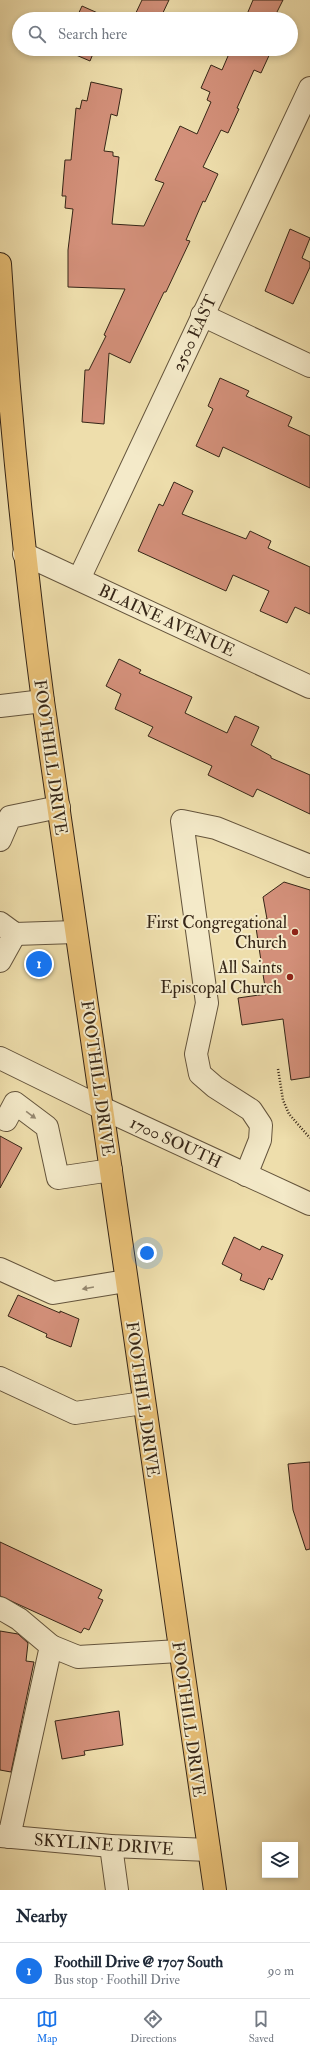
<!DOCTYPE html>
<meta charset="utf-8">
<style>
:root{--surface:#fff;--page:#f6f6f7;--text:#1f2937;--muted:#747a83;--line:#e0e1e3;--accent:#1a73e8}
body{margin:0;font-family:"IM FELL Double Pica",serif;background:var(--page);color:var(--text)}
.controls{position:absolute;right:12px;bottom:12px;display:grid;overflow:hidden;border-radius:0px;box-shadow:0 2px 6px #0003}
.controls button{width:36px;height:36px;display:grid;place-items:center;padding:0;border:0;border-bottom:1px solid var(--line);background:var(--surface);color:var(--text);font:20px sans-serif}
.you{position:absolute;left:147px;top:1253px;width:14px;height:14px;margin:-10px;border:3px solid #fff;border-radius:50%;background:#1a73e8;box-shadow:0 0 0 6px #1a73e833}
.badge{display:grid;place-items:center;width:26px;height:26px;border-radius:50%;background:var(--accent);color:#fff;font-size:13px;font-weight:700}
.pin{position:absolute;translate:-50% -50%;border:2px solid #fff;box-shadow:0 1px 4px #0006}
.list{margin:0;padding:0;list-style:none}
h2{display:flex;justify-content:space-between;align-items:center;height:52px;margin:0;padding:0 16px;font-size:17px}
h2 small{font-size:13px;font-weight:400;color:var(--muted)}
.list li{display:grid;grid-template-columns:26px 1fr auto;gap:12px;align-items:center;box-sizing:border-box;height:56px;padding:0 16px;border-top:1px solid var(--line)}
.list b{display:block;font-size:15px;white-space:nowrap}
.list p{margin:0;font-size:13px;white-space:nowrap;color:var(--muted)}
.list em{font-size:13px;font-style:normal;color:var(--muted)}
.icon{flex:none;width:22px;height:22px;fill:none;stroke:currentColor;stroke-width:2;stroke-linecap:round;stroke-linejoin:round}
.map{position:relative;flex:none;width:310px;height:1890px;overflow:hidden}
.search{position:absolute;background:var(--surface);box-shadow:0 2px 6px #0003;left:12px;right:12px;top:12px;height:44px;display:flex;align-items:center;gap:10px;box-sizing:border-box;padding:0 14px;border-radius:22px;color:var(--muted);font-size:15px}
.sheet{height:108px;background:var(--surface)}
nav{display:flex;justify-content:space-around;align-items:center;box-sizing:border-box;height:56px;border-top:1px solid var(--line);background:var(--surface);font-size:11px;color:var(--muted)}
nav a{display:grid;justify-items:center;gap:2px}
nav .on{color:var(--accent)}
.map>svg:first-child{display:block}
.building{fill:#d3907a;stroke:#362617}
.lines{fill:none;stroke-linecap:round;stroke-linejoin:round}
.minor-casing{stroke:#64543c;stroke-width:24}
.major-casing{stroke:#362617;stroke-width:24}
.path{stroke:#362617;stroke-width:2.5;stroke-dasharray:1 2;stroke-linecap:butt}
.minor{stroke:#f4eac9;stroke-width:22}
.major{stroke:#e7bf76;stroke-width:22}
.oneway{fill:#958870}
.poi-dot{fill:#8f2418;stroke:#f4eac9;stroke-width:1.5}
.labels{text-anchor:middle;stroke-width:4;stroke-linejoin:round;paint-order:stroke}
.street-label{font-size:17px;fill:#362617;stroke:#f4eac9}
.poi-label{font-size:17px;fill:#362617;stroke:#f4eac9;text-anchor:end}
</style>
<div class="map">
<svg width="310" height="1890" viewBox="0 0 310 1890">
<rect width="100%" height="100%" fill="#eedeac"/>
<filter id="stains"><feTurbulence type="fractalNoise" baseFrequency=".005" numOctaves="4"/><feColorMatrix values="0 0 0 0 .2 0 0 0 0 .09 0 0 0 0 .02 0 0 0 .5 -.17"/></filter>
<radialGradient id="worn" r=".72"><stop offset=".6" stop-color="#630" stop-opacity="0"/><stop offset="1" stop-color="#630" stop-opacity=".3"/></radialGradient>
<g class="building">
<path d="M142 0H169L160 19H133Z"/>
<path d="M253 0H283L274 18 277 19H245Z"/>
<path d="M82 6 109 18 76 19Z"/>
<path d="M62 49H95L90 61Z"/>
<path d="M231 49H272L261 73 254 70 237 108 239 109 228 133 221 130 203 167 218 174 205 202 203 201 186 240 190 241 166 292H164L130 363 109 353 104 424 82 422 85 370H89L106 336 104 335 125 289 68 287V250L73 209 65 208 66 196H62L65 160H71L76 108 80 109 82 100 87 101 91 82 122 89 117 116 111 114 104 151 113 152V156L119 157 112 224 144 226 164 183 155 180 180 126 197 134 211 102 207 100 210 92 201 88 211 65 222 70Z"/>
<path d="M290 229 310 238 302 258 310 262V267L293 304 265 291Z"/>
<path d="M220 378 249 391 246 396 292 417 288 426 310 436V488L223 447 219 457 196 446 213 409 208 406Z"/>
<path d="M174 482 193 491 182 514 246 539 250 531 271 541 268 548 310 567V614L295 607 287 623 260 611 269 591 233 575 226 591 138 551 159 504 163 506Z"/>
<path d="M119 659 141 670 139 673 192 697 185 713 227 733 235 716 259 727 251 745 271 756V758L310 775V814L257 789 253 797 208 775 212 766 148 736 153 727 115 709 121 694 106 686Z"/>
<path d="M284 882 310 890V1077L291 1080 283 1019 242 1025 238 998 266 994 255 921 267 919 263 897Z"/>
<path d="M0 1136 22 1148 0 1188Z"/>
<path d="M234 1237 260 1250 262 1246 283 1255 272 1280 269 1278 264 1290 240 1280 242 1274 222 1264Z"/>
<path d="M18 1295 60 1313V1311L79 1319 71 1347 46 1337 47 1334 8 1316Z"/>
<path d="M310 1462V1549L306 1550 293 1510 288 1464Z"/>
<path d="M0 1542 102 1590 98 1598 103 1600 89 1630 84 1628 81 1633 0 1596Z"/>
<path d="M0 1631 18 1634 28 1643 26 1661 34 1662 11 1772 0 1770Z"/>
<path d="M119 1711 123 1745 84 1751 85 1755 62 1759 55 1721Z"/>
</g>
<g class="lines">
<g class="minor-casing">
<g id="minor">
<path d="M202 315 310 366"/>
<path d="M24 554 310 687"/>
<path d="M79 579 310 88"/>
<path d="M0 706 43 701"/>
<path d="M0 840 10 817 59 807"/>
<path d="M0 923 15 934 75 932"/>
<path d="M0 961 15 934"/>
<path d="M0 1058 102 1108 310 1204"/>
<path d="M6 1120 15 1103 47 1127 58 1178 111 1170"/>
<path d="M246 1175 260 1140 261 1125 251 1110 215 1087 200 1074 196 1054 207 1003 182 821 216 828 310 866"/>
<path d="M0 1269 53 1293 126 1281"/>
<path d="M0 1378 75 1413 143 1403"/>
<path d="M0 1608 19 1619 51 1646 9 1837"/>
<path d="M51 1646 78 1657 179 1651"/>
<path d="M0 1836 111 1846 209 1850"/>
<path d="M111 1846 117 1890"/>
</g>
</g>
<g class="major-casing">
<path id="major" d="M0 264C9 410 24 556 43 701L215 1890"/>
</g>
<path class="path" d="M278 1069 283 1100 289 1114 310 1138"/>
<use href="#minor" class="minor"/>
<use href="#major" class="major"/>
</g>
<defs><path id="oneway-solid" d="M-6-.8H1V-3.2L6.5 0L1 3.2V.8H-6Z"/></defs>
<g class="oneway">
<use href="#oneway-solid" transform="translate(31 1115) rotate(36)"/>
<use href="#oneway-solid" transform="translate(88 1288) rotate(170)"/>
</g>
<g class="poi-dot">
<circle cx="295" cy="932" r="4"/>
<circle cx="290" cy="977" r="4"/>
</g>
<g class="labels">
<g class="street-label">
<text transform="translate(194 333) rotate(-65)" y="6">2500 EAST</text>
<text transform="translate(167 620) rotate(25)" y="6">BLAINE AVENUE</text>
<text transform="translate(51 757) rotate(82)" y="6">FOOTHILL DRIVE</text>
<text transform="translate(98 1078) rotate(82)" y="6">FOOTHILL DRIVE</text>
<text transform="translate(176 1142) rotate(25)" y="6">1700 SOUTH</text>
<text transform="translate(143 1399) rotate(82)" y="6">FOOTHILL DRIVE</text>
<text transform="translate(189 1719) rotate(82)" y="6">FOOTHILL DRIVE</text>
<text transform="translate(104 1844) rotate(4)" y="6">SKYLINE DRIVE</text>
</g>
<g class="poi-label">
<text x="287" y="928">First Congregational<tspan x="287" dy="20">Church</tspan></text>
<text x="282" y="973">All Saints<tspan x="282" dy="20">Episcopal Church</tspan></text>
</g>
</g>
<rect width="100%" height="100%" filter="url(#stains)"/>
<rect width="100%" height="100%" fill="url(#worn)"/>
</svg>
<div class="controls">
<button><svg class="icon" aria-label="layers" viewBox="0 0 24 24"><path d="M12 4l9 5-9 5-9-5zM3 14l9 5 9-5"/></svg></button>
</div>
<div class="you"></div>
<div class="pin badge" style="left:39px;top:964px">1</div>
<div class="search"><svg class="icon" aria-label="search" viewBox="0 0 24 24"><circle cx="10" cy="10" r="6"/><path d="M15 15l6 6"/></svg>Search here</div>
</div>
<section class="sheet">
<h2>Nearby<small></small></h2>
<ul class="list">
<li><span class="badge">1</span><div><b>Foothill Drive @ 1707 South</b><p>Bus stop · Foothill Drive</p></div><em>90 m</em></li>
</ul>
</section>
<nav>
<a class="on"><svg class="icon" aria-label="map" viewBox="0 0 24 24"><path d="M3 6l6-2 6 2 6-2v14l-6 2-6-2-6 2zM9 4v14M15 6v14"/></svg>Map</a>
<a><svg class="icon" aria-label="directions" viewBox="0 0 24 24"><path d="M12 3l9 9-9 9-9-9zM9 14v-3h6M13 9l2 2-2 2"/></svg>Directions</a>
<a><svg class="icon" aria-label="saved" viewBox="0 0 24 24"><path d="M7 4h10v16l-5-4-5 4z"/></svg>Saved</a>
</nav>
